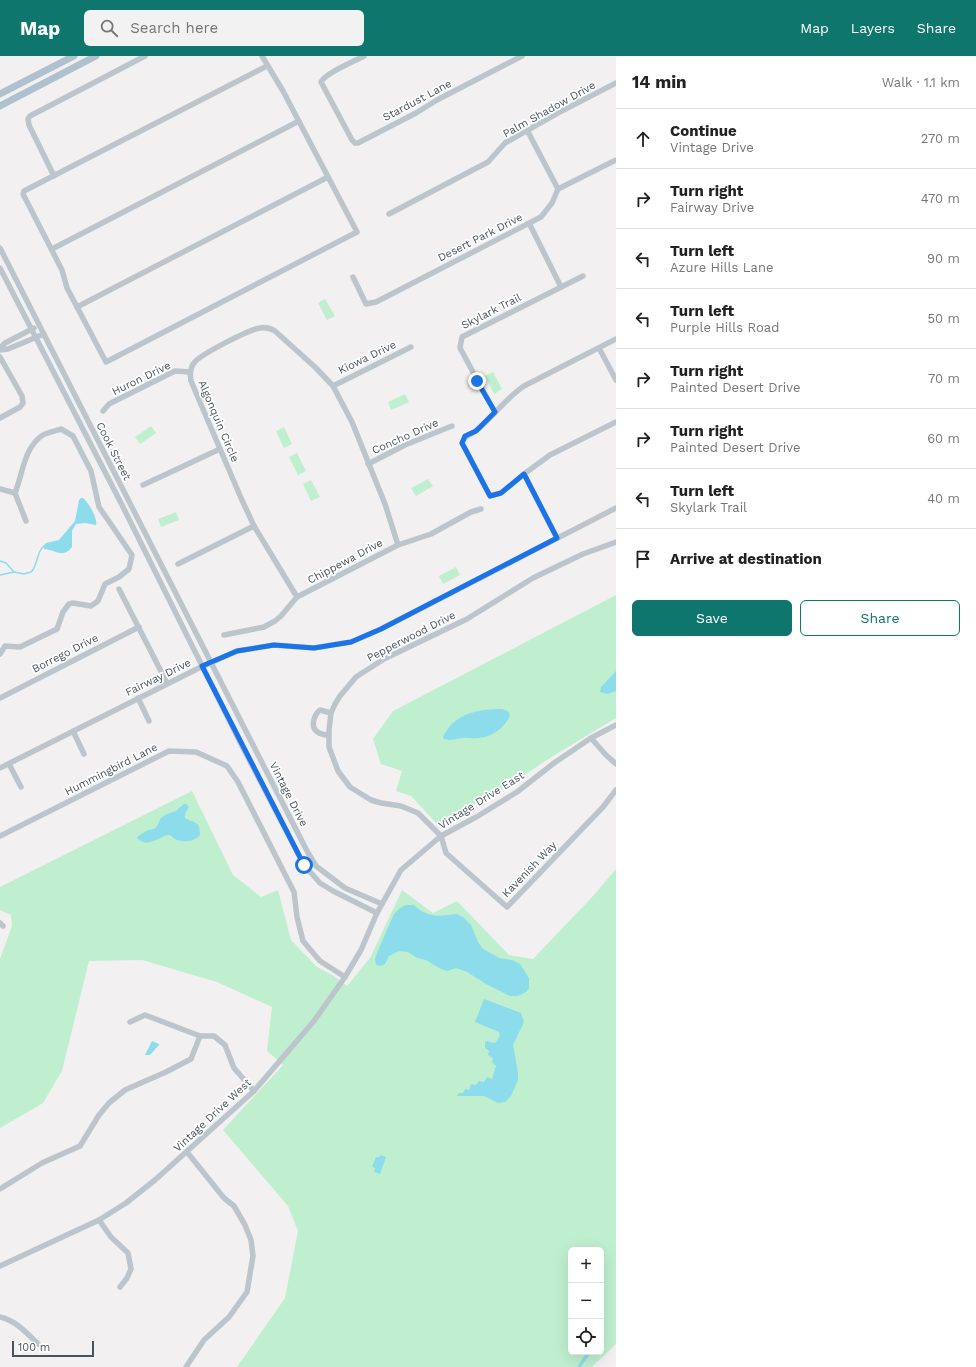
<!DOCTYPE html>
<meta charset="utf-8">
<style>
:root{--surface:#fff;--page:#f2f2f2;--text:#222;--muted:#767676;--line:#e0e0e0;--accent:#0f766e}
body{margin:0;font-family:"Work Sans",sans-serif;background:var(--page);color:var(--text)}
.controls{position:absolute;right:12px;bottom:12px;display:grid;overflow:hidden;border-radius:6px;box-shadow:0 4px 16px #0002}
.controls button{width:36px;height:36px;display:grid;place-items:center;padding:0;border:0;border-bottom:1px solid var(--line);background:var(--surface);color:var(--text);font:20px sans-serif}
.scale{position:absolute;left:12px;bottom:10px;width:82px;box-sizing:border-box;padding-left:4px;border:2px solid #48545d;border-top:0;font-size:11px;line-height:14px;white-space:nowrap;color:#48545d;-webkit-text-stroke:3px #fff;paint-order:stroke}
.stop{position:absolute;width:12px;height:12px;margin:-9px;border:3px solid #1a73e8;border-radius:50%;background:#fff}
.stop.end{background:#1a73e8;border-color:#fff;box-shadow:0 1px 4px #0008}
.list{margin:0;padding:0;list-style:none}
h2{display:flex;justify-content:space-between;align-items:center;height:52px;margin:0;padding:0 16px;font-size:17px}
h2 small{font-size:13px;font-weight:400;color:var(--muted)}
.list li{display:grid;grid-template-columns:26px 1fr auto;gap:12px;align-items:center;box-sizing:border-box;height:60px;padding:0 16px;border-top:1px solid var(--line)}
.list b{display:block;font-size:15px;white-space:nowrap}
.list p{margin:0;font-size:13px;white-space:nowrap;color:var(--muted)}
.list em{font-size:13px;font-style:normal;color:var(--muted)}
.actions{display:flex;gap:8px;padding:12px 16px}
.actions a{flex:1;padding:9px 0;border:1px solid var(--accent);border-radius:6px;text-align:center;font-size:14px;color:var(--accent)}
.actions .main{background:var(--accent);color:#fff}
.icon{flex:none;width:22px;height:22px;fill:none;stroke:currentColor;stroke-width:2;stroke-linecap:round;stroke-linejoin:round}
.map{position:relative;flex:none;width:616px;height:1311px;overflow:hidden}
header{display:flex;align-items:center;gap:24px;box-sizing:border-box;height:56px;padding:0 20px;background:var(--accent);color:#fff}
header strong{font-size:19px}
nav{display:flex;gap:22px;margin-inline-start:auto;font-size:14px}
.search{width:280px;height:36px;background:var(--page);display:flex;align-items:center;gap:10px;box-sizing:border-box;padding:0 14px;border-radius:6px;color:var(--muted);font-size:15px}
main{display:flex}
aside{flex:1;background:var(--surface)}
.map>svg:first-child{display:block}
.green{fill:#bfefcf;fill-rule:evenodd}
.water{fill:#8ddceb}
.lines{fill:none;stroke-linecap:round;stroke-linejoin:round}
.stream{stroke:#8ddceb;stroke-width:1.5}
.minor{stroke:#bcc5cc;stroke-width:5.5}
.major{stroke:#b0c1ce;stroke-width:7}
.route{stroke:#1a73e8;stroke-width:5}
.labels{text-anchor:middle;stroke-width:3.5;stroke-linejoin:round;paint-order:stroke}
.street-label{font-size:11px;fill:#48545d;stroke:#fff}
</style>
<header>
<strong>Map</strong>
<div class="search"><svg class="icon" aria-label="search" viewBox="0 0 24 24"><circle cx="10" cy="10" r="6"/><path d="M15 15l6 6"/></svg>Search here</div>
<nav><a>Map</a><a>Layers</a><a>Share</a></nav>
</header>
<main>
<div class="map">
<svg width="616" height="1311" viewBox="0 0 616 1311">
<rect width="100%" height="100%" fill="#f2f0f0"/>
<g class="green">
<path d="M325 243 335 260 327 264 318 247Z"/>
<path d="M493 316 502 333 494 338 485 320Z"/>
<path d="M405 338 409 346 391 354 388 346Z"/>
<path d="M151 370 156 377 140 388 135 381Z"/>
<path d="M284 371 292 388 284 392 276 375Z"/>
<path d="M297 397 306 415 298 419 289 401Z"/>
<path d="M428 423 433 430 416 440 411 432Z"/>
<path d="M311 424 320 441 311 445 303 428Z"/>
<path d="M176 456 179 464 161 471 158 463Z"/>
<path d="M456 511 460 519 443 528 439 520Z"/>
<path d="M616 539V662L553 700 506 731 438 769 411 740 396 735 402 715 381 708 373 683 393 655Z"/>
<path d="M192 735 233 819 261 841 278 834 291 884 317 911 334 920 347 930 370 902 402 834 433 857 457 845 509 899 533 903 593 840 616 813V1288L592 1311H237L285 1242 298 1175 288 1150 223 1074 283 1009 267 995 272 951 217 926 142 904 89 905 62 1015 43 1047 0 1072V903L12 870 11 859 0 854V831ZM571 1194H601V1296H571Z"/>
</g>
<g class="water">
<path d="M81 442H83C89 447 98 463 96 469L85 467 76 468 72 475V491C63 503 56 494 44 493L43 490 46 487 59 484 75 465 79 444Z"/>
<path d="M616 615V635L607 638 600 636 601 631Z"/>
<path d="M502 653 508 655 510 660C504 672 491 682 477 682 472 683 467 681 462 682 455 683 449 686 443 682 444 678 445 677 447 674 459 656 482 653 502 653Z"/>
<path d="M184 748H186L189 751 185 758V762C195 768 200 764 200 779 195 785 185 787 177 784 174 783 172 780 169 779 162 778 148 794 137 782L138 780 148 774 154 773 157 770 161 762 167 758 176 755Z"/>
<path d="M406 849H414L421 855 428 858 437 860 457 858 464 862 471 869 478 886 483 893 499 902 512 904 520 908 529 922V932L526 936 518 940H510L486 928 467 916 456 912 447 915 441 913 426 904 417 902 408 896 400 895 395 897 389 900 385 908 381 910 376 909 375 903 379 892 394 858 400 852Z"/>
<path d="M484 943 521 957 524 966 513 989 518 1017V1024L511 1040 505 1046 498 1047 484 1040H457L459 1037H463L465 1033 469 1034 471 1028 476 1029 479 1025 484 1026 487 1021 492 1023 496 1010 492 1006 493 1002 488 999 489 995 485 992V986L487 985 495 987 500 980 499 976 475 966Z"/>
<path d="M152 985 159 988V989L150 999H145Z"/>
<path d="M381 1099 386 1101 380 1118 374 1116 375 1112 372 1111 376 1101H379Z"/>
<path d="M587 1296H590C589 1302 584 1305 581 1311H577Z"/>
</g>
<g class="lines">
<g class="stream">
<path d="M0 505 6 507 14 516"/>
<path d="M0 519 14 516 24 518 31 516C38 510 36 497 43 491"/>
</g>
<g class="minor">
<path d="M262 0 283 35 357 176 106 306 67 232 62 214 23 138 24 135 267 10"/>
<path d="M364 0C355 5 325 17 321 26L352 84 355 87H358L416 57 437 44 522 0"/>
<path d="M527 74 558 133"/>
<path d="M54 120 29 69 28 63 30 60 145 0"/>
<path d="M389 158 488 106 505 87 556 58 616 27"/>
<path d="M529 167 561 231"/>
<path d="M0 192 307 795 316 810 345 832 382 848"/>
<path d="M52 193 299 65"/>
<path d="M0 212 122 449 242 690 304 809 320 827 333 835 377 857"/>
<path d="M353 221 366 248 376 246 541 161 552 147 558 133 616 104"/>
<path d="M77 251 328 121"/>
<path d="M616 283 524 330C506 342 494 360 478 373 472 379 465 378 462 387L490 440 501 437 524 418 550 399 616 366"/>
<path d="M0 292 5 287 34 272"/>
<path d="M599 292 616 324"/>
<path d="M0 294 8 293 44 278"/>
<path d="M0 301 22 340 23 347 20 351 0 362"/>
<path d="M333 330 411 291"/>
<path d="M103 355 109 348 175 315 190 316"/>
<path d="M495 356 486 340 460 292 462 281 583 220"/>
<path d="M368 408 405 389 452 370"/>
<path d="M524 418 557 482"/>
<path d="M143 429 220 393"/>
<path d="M0 433 15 437C23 417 24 391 43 379 48 376 56 375 61 373L73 380 91 415 99 451 132 499 129 513 119 521 105 528 98 545 91 550 73 547 69 548 63 556 57 573 20 591 5 590 0 598"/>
<path d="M15 437 26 465"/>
<path d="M616 486 583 498 533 522 467 563 384 603 356 621 340 640 335 648 331 657 329 674V691L338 715 350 731 371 744 381 747 401 750 418 757 441 780 446 797 507 851 603 751 616 734"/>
<path d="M178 508 254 470"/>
<path d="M119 533 167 627"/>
<path d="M297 541 254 470 241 442 191 325C190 319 190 312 194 307 199 299 250 273 260 272 265 271 270 272 275 275L316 312 333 330 352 366 385 448 398 489"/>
<path d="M224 579 264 571 275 565 281 560 297 541 398 489 431 478 471 456 481 453"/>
<path d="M0 642 139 571"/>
<path d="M138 642 149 665"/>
<path d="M73 675 84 698"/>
<path d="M328 679C325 679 321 678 319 677 309 672 314 659 320 654L331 657"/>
<path d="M591 682 606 699 616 708"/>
<path d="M9 708 21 731"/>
<path d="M0 712 197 613 237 595 274 589 314 592 351 586 381 573 616 452"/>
<path d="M0 780 169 695 196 696 227 710 238 726 294 836 297 861 303 885 320 905 345 921"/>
<path d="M0 867 3 870"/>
<path d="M130 966 145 959 200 980H214L225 989 234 1012 254 1035"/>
<path d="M0 1133 42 1107 80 1090 99 1059 109 1047 125 1034 166 1016 191 1003 200 980"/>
<path d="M99 1164 111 1181 128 1197 131 1213 127 1222 120 1231"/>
<path d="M0 1210 99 1164 126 1147 155 1124 254 1035 314 965 345 921 361 894 377 857 401 814 441 780 478 760 517 736 554 707 591 682 616 669"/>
<path d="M0 1261C16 1265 26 1276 38 1288"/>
<path d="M186 1311 204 1284 229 1261 247 1236 253 1200 251 1184 245 1169 234 1150 224 1142 187 1096"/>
</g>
<g class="major">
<path d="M0 38 74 0"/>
<path d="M0 50 96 0"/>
</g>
</g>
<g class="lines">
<path class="route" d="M304 809 202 610 237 595 274 589 314 592 351 586 381 573 557 482 524 418 501 437 490 440 462 387 465 380 476 375 495 356 477 325"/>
</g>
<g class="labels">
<g class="street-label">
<text transform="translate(417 44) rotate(-28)" y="4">Stardust Lane</text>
<text transform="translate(549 53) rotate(-29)" y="4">Palm Shadow Drive</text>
<text transform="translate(480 181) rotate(-27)" y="4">Desert Park Drive</text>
<text transform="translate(491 255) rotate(-27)" y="4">Skylark Trail</text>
<text transform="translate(367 301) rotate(-26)" y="4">Kiowa Drive</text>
<text transform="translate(141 322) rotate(-26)" y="4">Huron Drive</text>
<text transform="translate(219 365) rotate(67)" y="4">Algonquin Circle</text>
<text transform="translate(405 380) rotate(-24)" y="4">Concho Drive</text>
<text transform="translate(114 395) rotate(63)" y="4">Cook Street</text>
<text transform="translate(345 505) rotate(-28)" y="4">Chippewa Drive</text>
<text transform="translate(411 580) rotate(-27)" y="4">Pepperwood Drive</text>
<text transform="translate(65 597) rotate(-27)" y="4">Borrego Drive</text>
<text transform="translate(158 621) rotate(-26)" y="4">Fairway Drive</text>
<text transform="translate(111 713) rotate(-27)" y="4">Hummingbird Lane</text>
<text transform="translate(289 738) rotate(63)" y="4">Vintage Drive</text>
<text transform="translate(481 744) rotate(-32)" y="4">Vintage Drive East</text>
<text transform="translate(529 813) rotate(-46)" y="4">Kavenish Way</text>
<text transform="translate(212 1059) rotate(-43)" y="4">Vintage Drive West</text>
</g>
</g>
</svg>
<div class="controls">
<button>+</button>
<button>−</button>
<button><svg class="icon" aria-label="locate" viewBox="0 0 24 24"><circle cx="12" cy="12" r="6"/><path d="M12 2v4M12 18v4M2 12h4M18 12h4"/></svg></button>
</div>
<div class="scale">100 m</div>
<div class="stop" style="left:304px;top:809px"></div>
<div class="stop end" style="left:477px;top:325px"></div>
</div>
<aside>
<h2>14 min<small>Walk · 1.1 km</small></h2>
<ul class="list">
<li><svg class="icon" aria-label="ahead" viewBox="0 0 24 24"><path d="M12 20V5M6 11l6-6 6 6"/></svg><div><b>Continue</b><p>Vintage Drive</p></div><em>270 m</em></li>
<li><svg class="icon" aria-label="right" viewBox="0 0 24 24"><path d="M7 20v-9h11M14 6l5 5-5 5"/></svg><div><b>Turn right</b><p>Fairway Drive</p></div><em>470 m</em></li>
<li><svg class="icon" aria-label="left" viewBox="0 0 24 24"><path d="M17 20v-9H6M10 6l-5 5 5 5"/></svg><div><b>Turn left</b><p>Azure Hills Lane</p></div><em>90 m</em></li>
<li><svg class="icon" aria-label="left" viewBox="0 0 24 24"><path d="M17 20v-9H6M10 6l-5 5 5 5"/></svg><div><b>Turn left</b><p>Purple Hills Road</p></div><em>50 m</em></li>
<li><svg class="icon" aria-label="right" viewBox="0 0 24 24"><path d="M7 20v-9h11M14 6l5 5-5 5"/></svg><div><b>Turn right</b><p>Painted Desert Drive</p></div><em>70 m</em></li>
<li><svg class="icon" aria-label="right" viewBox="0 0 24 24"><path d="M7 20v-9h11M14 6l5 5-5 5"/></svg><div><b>Turn right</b><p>Painted Desert Drive</p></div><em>60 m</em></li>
<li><svg class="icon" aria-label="left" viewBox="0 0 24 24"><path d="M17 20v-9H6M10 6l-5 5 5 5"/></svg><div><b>Turn left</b><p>Skylark Trail</p></div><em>40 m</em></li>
<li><svg class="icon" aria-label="arrive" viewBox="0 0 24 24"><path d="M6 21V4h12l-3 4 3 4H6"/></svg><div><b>Arrive at destination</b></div></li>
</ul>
<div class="actions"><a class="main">Save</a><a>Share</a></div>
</aside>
</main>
